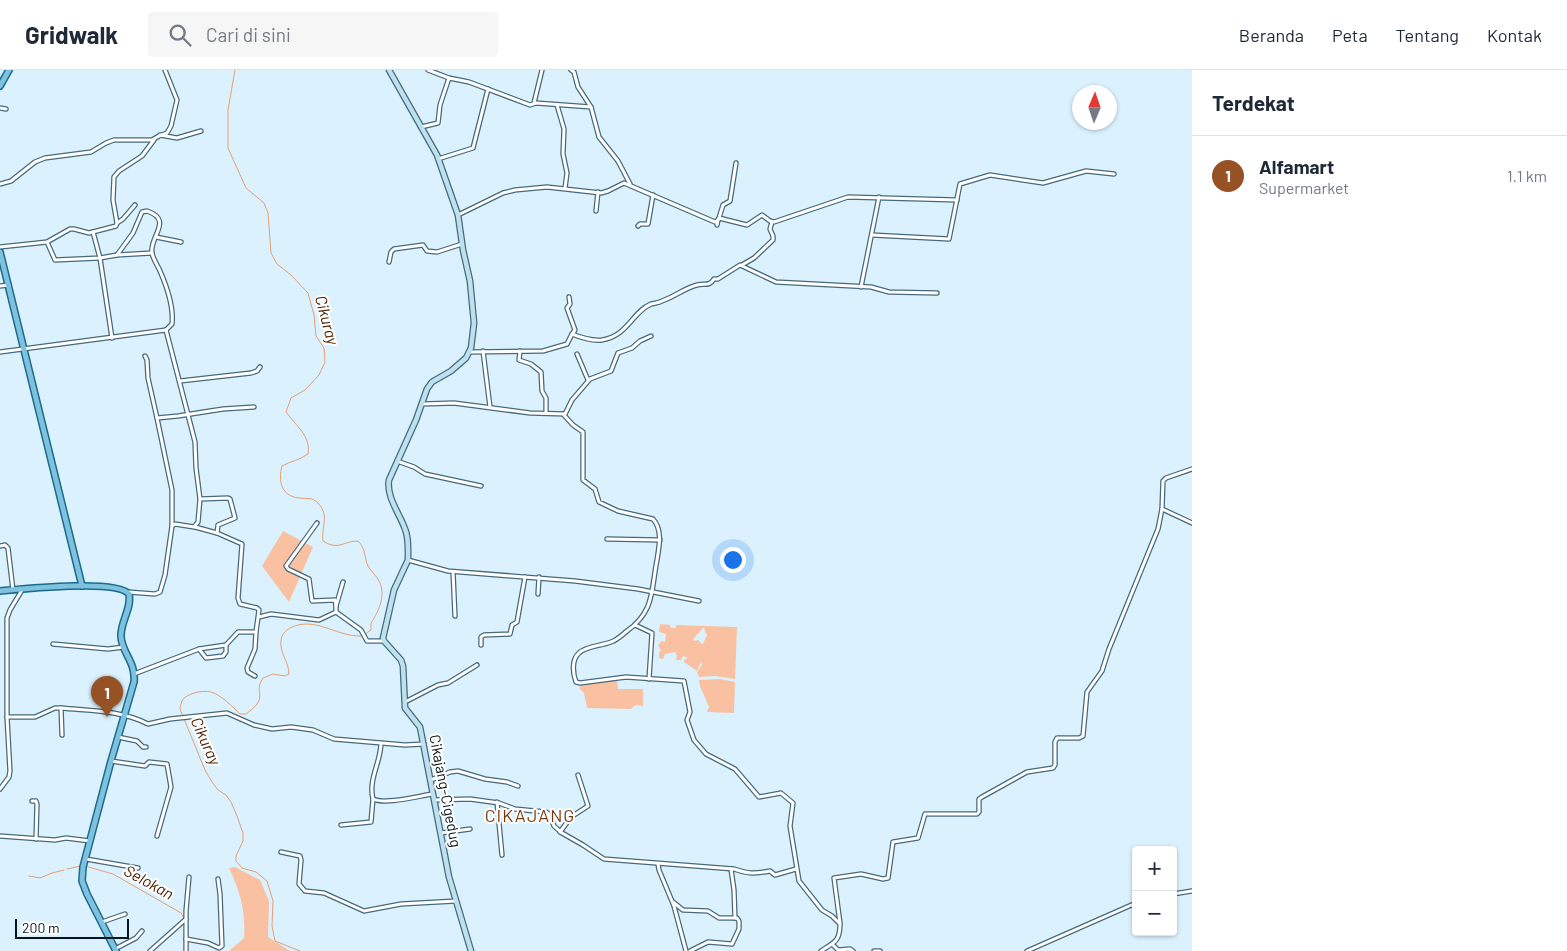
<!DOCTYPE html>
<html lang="id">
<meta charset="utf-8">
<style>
:root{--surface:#fff;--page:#f6f6f7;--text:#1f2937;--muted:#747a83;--line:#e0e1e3;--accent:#965225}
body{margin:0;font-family:Barlow,sans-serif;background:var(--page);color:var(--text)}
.controls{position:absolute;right:15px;bottom:15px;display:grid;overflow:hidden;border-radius:5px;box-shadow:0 1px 4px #0004}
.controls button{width:45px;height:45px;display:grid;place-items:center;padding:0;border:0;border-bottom:1px solid var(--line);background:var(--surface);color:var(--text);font:25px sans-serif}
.compass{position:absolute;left:1072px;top:15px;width:45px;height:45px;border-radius:50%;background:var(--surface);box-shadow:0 1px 4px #0004;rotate:2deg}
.scale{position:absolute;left:15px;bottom:12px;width:114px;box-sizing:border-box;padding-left:5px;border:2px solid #07151c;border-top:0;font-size:14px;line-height:18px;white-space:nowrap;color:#07151c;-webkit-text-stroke:4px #fff;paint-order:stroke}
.you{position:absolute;left:732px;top:489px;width:18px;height:18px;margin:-12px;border:4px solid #fff;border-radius:50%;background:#1a73e8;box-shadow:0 0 0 8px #1a73e833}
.badge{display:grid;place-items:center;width:32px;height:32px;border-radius:50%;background:var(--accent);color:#fff;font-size:16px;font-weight:700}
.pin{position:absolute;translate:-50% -41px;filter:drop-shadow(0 1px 2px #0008)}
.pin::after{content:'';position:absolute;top:26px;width:18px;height:15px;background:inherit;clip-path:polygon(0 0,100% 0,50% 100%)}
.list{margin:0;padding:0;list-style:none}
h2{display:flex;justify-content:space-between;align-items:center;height:65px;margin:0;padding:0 20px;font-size:21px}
h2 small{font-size:16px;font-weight:400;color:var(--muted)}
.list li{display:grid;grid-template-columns:32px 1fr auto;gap:15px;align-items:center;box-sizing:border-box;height:80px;padding:0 20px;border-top:1px solid var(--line)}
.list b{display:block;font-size:19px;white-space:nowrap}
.list p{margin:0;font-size:16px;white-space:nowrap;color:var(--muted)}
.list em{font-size:16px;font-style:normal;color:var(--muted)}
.icon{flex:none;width:28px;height:28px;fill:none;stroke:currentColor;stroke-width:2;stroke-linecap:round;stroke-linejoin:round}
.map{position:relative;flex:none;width:1192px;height:881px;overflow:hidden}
header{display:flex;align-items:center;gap:30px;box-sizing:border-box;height:70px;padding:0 25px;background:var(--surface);border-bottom:1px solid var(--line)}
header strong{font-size:24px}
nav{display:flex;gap:28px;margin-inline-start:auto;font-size:18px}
.search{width:350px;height:45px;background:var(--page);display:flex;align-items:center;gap:12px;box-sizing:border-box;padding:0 18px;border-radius:5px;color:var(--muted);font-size:19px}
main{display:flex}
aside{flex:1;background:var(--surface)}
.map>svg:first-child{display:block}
.green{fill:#f9c1a1;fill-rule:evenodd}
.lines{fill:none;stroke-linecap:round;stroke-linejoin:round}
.stream{stroke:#e39e75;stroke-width:1}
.street-casing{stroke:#47697b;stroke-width:5.5}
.secondary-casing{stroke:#47697b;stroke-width:7}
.primary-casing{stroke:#1c6b8c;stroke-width:8}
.street{stroke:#fff;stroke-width:3}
.secondary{stroke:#bee1ef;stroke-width:4.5}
.primary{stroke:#7ec2df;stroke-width:5}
.labels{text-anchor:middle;stroke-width:4;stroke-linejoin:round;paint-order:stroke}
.street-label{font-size:15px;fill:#07151c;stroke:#fff}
.water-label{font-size:16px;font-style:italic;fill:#4f2303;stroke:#fff}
.quarter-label{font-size:18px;letter-spacing:1px;fill:#773a0e;stroke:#fff}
</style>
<header>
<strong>Gridwalk</strong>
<div class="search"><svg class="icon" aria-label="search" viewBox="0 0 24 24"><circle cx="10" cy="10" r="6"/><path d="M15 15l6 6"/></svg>Cari di sini</div>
<nav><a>Beranda</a><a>Peta</a><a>Tentang</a><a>Kontak</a></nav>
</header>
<main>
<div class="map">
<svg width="1192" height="881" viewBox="0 0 1192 881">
<rect width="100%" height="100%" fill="#dbf2fe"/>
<g class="green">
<path d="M283 461 313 477 289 532 262 496Z"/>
<path d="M660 554 670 555 671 558H676V555L737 557 735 609 715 606 699 607 697 602 702 595 701 592 697 601 684 592V590L688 588 683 586 681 590H676L677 586 675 582 665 584 663 589 659 588V583L661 580 658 576 661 571 665 572 666 564 659 562ZM704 557 705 562 707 565 703 574H702L698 570 693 571V569Z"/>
<path d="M617 609 618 619H643V636L635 635 631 639 587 638 584 623 579 618 581 614Z"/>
<path d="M720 609 735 612 734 643 707 642 709 637 700 616 699 610Z"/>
<path d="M235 797 260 810 269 831 268 867 290 881H229L244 868C246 842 240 821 229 798Z"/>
</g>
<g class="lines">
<g class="stream">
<path d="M235 0 228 40V78L246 118 264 133 268 143 271 183 277 194 291 205 308 223 314 245 316 266 324 278 325 292 319 305 305 320 291 328 286 342C296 356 311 366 308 384 300 390 291 391 282 396 278 411 281 426 299 428 307 429 312 427 318 433 330 446 321 457 323 471 339 481 343 471 358 471 366 478 364 488 368 496 371 501 375 505 378 509 387 524 379 541 371 553V560C366 563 364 567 358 566 334 565 314 546 290 558 285 561 282 564 281 570 279 582 289 592 289 604L285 606 273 604 263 608C252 624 271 626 246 644H240C233 637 221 625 211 622 203 620 186 623 182 631 181 634 180 637 180 639L205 700 212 712 218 720 226 725 231 732 237 746 243 763V771L236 786V791L242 798 256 802 267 811 273 831 272 856 275 871 300 881"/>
<path d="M85 796 113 804 181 843 184 848"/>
<path d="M67 799 81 796"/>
<path d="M29 806 40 808 52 803 64 800"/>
</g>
<g class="street-casing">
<g id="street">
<path d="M428 0 449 8 469 12 530 35 536 33 591 37"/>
<path d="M571 0 574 2 578 17 591 37 599 67 618 91 630 114"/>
<path d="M534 33 542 0"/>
<path d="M557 35 564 59 563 84 567 103 565 118"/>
<path d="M0 38 6 39"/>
<path d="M421 57 438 53 440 35 449 8"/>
<path d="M160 65 177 68 201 61"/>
<path d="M438 89 473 78 488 19"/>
<path d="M0 114 11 111 35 92 45 88 91 82 106 73 114 70H152L159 66 167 63 171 56 177 30 165 0"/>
<path d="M596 141 598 122"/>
<path d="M458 145 503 123 515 120 547 117 601 123 608 121 624 113 715 152 718 150 717 155"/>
<path d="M719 148 723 135 730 131 736 93"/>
<path d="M718 150 719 148 747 155 762 145 770 151 774 152 848 127 957 130"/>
<path d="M117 153 123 149 135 135"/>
<path d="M638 156 640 154H648L653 125"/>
<path d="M93 162 100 188 112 268"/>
<path d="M872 165 949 169 960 114 990 105 1043 113 1086 101 1114 104"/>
<path d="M156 167 181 172"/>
<path d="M47 172 55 190 100 188 117 185 133 163 142 142 147 141C174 150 149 167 152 183 153 189 158 196 160 201 167 217 174 236 172 254L166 260"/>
<path d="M0 177 47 172 70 159H74L89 163 116 156 117 153 113 130 114 107 119 101 142 86 154 70"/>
<path d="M117 185 152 183"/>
<path d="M389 192 391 182 394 179 423 175 427 181 437 182 462 174"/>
<path d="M742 195 754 188 773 170V166L770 159 772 152"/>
<path d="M0 216 9 215"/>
<path d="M861 217 879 127"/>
<path d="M569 227 570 234 567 238 575 260 572 264"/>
<path d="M483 281 490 337"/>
<path d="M520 281 519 290 531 294 541 302 542 321 546 328V342"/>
<path d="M0 282 166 260 195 372 196 398 200 429 198 452 194 457 175 454 172 456 165 505 160 522 155 524 128 522"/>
<path d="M469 282 543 281 567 274 572 264C582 268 592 271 602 270 628 266 632 242 651 234 655 233 659 233 662 231 674 227 685 218 697 215 705 213 709 217 714 209H718L740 195 776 212 871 217 889 222 937 223"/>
<path d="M577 284 588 310"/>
<path d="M145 286 147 290 148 308 157 348"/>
<path d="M180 311 251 303 257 301 260 297"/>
<path d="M422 334 454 333 530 343 565 344"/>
<path d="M563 344 573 355 583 362V410L595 419 599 432 618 441 653 449C663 460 659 477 657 490 651 520 655 541 627 561 622 565 617 570 611 572 601 576 586 576 579 583 571 590 573 604 576 612L580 613 626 607 684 611 690 642 687 650 694 670 706 684 735 699 759 727 781 723 793 733 790 756 799 811 822 840 832 846 840 854C840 871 835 872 821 881"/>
<path d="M565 344 572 330 590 309 611 301 618 283 632 278 640 271 651 266"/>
<path d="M397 391 414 397 425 404 481 416"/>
<path d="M200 429 228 428 230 429 235 448 218 455 217 463"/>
<path d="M1162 439 1192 453"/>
<path d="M317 453 286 496 288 499 309 509 312 531 335 530 336 536"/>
<path d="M172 456V420L157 348 178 346 223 339 254 337"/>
<path d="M607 469 660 470"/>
<path d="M0 476 5 475 8 478 13 520"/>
<path d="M408 490 448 501 575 511 638 519 699 531"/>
<path d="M453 502 455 546"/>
<path d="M538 524 539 507"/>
<path d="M336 542 361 560 367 571H384"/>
<path d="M336 542V536L343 512"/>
<path d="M259 547 271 544 319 550 336 542"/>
<path d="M635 555 652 563 649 609"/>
<path d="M53 574 108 579 124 577"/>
<path d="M481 575V567L484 565 510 564 512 555 517 552 525 507"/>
<path d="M199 579 206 588 223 586 226 582V575"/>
<path d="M134 604 199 579 226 575 238 562H256L259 540 257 538 240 534 238 528 242 474 217 463 195 457"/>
<path d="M255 606 248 602 247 598 255 579 256 562"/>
<path d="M405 632 438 615 448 613 477 595"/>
<path d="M61 638 62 665"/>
<path d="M7 647H35L55 638H61C90 641 121 640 148 654L170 649 227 643 254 655 272 659 291 657 313 660 334 669 405 675 424 674"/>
<path d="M118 667 137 671 143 677H146"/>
<path d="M381 673C381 692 368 709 373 729 386 735 418 726 433 724"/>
<path d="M111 691 145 696 149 692 167 694 171 717 157 766"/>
<path d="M431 710 450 702 458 701 485 709 507 712 518 716"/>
<path d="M0 719 9 707 10 701 7 647V548L10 540 22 520"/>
<path d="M434 730 470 729 499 733 515 739 546 742 549 744 554 756 562 763 583 775 604 789 734 799C749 804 754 804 770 801L775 805 796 799"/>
<path d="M32 731H36L37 734 36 769"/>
<path d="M497 732 502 785"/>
<path d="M341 755 371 752 373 729"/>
<path d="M560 762 571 747 588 736 578 705"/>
<path d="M441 763 470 759"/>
<path d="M0 766 55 770 66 768 90 771"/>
<path d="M281 782 300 786 301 790 299 814 305 821 324 823 364 841 401 834 456 831"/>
<path d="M86 789 138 798"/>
<path d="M658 794 659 800 674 836 686 881"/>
<path d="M731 799 734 820 735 848"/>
<path d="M1173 824 1192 821"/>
<path d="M673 832 683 840 708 841 719 848H737L739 851V859L732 874 708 872 690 881"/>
<path d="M102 852 125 844"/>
<path d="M840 853 834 808 861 804 883 809 888 808 893 772 918 768 925 744H977L979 742V729L982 727 1027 702 1053 698 1055 695V672L1057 668H1079L1083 666 1087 622 1102 601 1109 579 1158 459 1162 439 1163 411 1166 408 1192 399"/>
<path d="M186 869 208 873 219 878 222 876 220 824 218 809"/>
<path d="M832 874 838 880 850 879 853 881"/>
<path d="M115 879 136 868 142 861"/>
<path d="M150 881 186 849"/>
<path d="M186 881V841L189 807"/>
<path d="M874 881H880"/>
<path d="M1027 881 1136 833"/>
</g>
</g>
<g class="secondary-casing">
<path id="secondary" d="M389 0 437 85 458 145 463 180 470 211 474 253 471 278 466 288 451 301 432 312 427 319 416 350 389 410C386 427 400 444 405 459 409 468 408 481 408 490L394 520 383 568 384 571 401 590 403 596 405 638 420 657 449 807 471 881"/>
</g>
<g class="primary-casing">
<g id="primary">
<path d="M0 16 9 0"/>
<path d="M0 182 82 516"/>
<path d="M0 521C22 519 117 509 129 524 132 539 120 552 121 567 122 583 136 592 134 612L111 691 83 797 82 811 87 824 116 881"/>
</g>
</g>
<use href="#street" class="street"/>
<use href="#secondary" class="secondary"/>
<use href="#primary" class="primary"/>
</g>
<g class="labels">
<g class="street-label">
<text transform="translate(445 721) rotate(79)" y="5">Cikajang-Cigedug</text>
</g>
<g class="water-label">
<text transform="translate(327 250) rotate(75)" y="6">Cikuray</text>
<text transform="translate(206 671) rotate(66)" y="6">Cikuray</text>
<text transform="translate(149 812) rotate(29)" y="6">Selokan</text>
</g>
<g class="quarter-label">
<text x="530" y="752">CIKAJANG</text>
</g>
</g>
</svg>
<div class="controls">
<button>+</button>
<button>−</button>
</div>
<svg class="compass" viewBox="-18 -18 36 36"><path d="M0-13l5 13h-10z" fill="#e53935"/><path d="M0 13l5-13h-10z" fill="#747a83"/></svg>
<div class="scale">200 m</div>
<div class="you"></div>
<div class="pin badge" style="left:107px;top:647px">1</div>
</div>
<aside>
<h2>Terdekat<small></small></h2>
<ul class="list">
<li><span class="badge">1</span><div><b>Alfamart</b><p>Supermarket</p></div><em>1.1 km</em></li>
</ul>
</aside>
</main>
